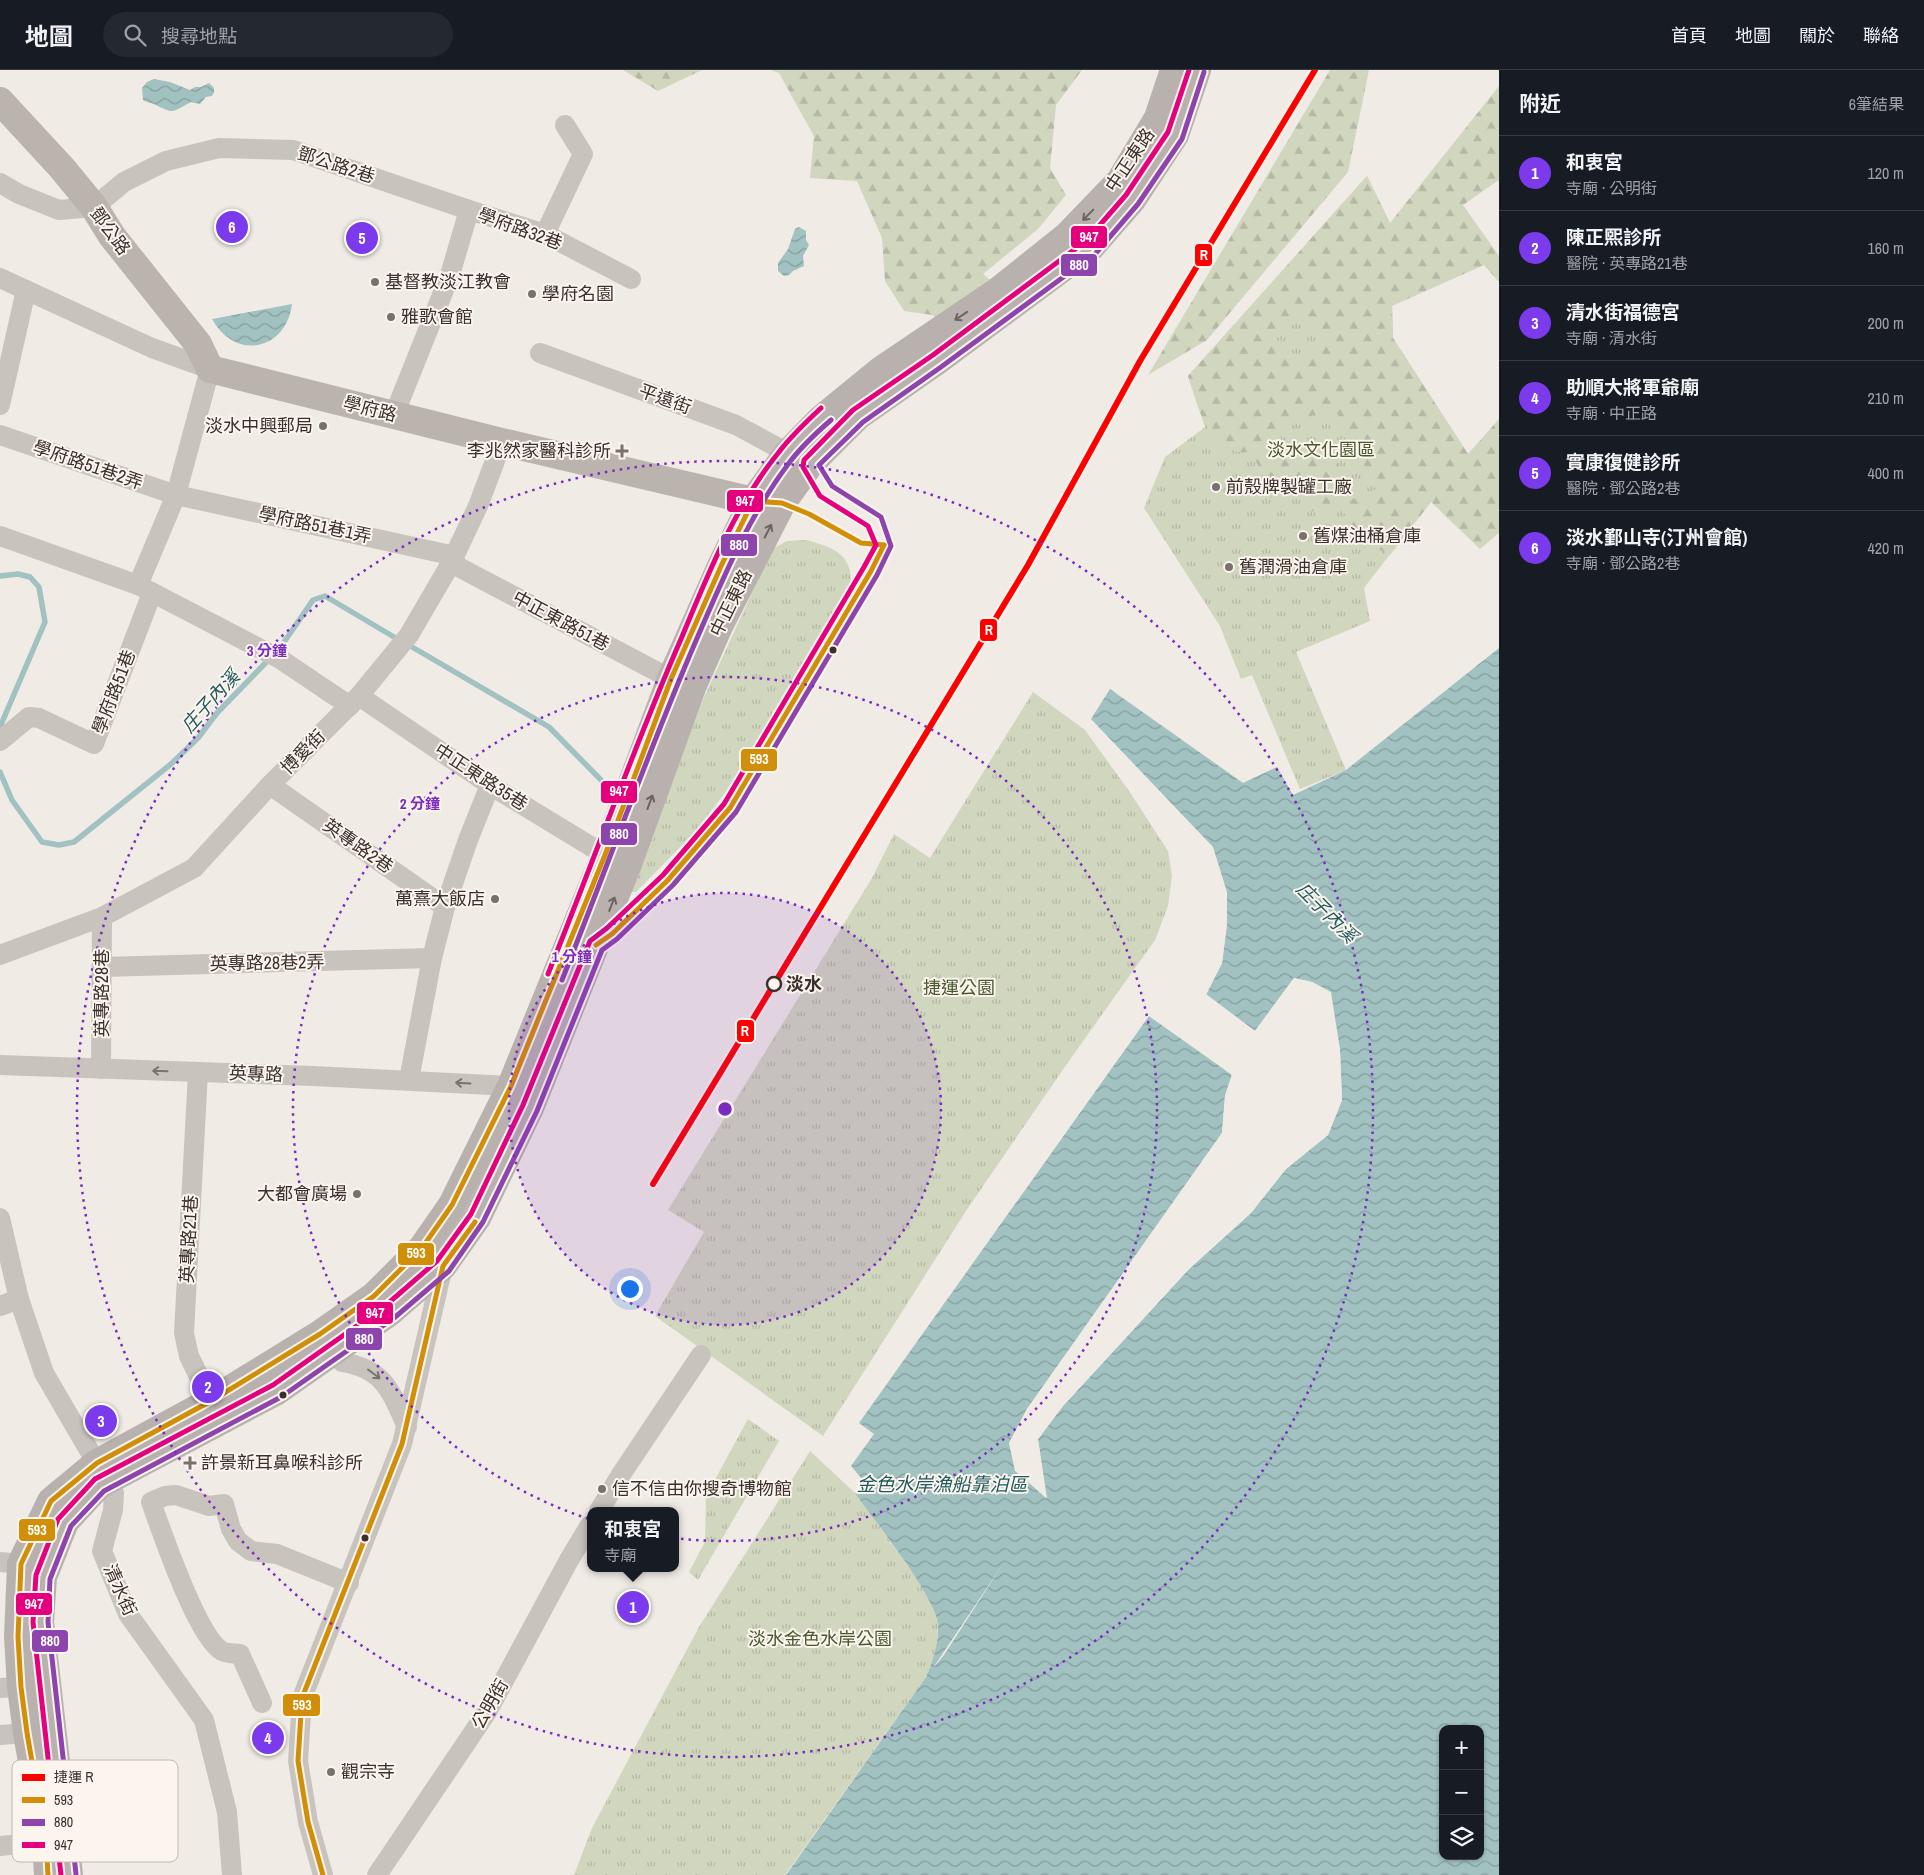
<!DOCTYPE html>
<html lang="zh-TW">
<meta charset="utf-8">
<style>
:root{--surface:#171b24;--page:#242831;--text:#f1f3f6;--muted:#9ea1a6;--line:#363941;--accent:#7c3aed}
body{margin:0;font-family:"Archivo Narrow","Noto Sans TC",sans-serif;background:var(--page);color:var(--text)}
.controls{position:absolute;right:15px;bottom:15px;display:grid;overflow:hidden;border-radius:10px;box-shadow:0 1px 4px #0004}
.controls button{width:45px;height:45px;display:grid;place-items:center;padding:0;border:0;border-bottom:1px solid var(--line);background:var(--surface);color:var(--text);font:25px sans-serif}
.you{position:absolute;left:629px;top:1218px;width:18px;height:18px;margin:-12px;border:4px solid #fff;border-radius:50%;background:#1a73e8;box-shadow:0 0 0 8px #1a73e833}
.badge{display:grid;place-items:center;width:32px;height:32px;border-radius:50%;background:var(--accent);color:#fff;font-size:16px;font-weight:700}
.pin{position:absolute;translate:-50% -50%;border:2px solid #fff;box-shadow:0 1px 5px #0006}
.popup{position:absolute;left:587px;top:1437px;width:92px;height:65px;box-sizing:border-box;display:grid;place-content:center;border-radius:10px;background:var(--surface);filter:drop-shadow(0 1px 4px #0005);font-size:16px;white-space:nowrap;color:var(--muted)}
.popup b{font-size:19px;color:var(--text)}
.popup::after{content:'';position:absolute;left:50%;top:100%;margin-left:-10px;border:10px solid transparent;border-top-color:var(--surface)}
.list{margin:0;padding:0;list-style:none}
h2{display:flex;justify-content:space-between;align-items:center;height:65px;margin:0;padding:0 20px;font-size:21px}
h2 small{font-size:16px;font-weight:400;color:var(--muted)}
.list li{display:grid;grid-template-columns:32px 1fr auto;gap:15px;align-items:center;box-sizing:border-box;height:75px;padding:0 20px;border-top:1px solid var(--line)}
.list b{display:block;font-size:19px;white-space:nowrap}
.list p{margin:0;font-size:16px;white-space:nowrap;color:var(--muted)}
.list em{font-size:16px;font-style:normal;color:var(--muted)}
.icon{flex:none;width:28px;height:28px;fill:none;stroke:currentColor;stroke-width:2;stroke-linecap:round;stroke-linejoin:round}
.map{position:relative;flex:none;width:1499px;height:1805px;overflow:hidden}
header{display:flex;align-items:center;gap:30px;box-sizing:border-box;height:70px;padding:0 25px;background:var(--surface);border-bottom:1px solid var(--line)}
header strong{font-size:24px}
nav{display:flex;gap:28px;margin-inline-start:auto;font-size:18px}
.search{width:350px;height:45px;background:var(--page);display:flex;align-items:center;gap:12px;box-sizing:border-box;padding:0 18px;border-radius:28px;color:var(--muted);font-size:19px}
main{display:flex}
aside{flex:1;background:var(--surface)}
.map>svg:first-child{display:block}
.grass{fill:url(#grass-tufts)}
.forest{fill:url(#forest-firs);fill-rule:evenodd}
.water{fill:url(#water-waves);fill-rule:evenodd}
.pier{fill:#f0ebe5}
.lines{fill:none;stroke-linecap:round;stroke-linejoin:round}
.stream{stroke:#a1c2c1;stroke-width:5.5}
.street{stroke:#c9c3be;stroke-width:20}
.secondary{stroke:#bab3ae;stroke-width:28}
.primary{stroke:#b8b1ad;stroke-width:28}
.bus-1-casing{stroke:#fbf5ee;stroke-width:9}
.bus-2-casing{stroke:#fbf5ee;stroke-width:9}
.bus-3-casing{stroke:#fbf5ee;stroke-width:9}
.bus-1{stroke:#d18e09;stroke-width:5}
.bus-2{stroke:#8e44ad;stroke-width:5}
.bus-3{stroke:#e5007d;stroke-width:5}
.metro-1-casing{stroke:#fbf5ee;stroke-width:10}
.metro-1{stroke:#f00;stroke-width:6}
.oneway{stroke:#6d645f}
.oneway2{stroke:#7b726d}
.ring{fill:none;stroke:#7b2cbf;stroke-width:2.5;stroke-dasharray:2.5 5}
.poi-dot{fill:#7a716c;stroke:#fbf5ee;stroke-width:2}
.bus-dot{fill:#3b302b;stroke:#fbf5ee;stroke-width:2}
.stop-dot{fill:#fbf5ee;stroke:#3b302b;stroke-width:2.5}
.labels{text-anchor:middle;stroke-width:4;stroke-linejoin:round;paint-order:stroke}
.street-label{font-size:18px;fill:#3b302b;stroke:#fbf5ee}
.poi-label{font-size:18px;fill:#3b302b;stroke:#fbf5ee;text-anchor:start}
.park-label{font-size:18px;fill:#4a5a2e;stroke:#fbf5ee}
.stop-label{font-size:18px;font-weight:bold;fill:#3b302b;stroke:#fbf5ee;text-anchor:start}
.water-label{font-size:19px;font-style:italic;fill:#1f5a5e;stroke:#fbf5ee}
.key{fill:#fbf5ee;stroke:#c1bab4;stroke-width:1}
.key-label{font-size:14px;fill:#3b302b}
.centre{fill:#7b2cbf;stroke:#fbf5ee;stroke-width:2.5}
.ring-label{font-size:15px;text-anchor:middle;font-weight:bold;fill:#7b2cbf;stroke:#fbf5ee;stroke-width:4;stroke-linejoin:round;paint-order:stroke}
.line-badge{stroke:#fbf5ee;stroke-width:2}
.badge-label{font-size:14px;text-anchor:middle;font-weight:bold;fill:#fff}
</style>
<header>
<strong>地圖</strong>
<div class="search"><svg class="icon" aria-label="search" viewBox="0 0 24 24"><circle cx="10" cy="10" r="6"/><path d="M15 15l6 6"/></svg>搜尋地點</div>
<nav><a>首頁</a><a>地圖</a><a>關於</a><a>聯絡</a></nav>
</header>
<main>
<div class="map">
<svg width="1499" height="1805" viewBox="0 0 1499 1805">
<defs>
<pattern id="grass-tufts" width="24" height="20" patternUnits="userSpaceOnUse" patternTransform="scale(1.25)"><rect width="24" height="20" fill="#d1d6bf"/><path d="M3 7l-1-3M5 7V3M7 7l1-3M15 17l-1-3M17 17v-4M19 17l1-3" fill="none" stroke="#b4b8a4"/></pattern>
<pattern id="forest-firs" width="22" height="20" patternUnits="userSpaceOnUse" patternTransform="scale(1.25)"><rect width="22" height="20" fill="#d1d6bf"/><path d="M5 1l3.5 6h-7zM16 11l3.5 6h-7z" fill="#b4b8a4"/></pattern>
<pattern id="water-waves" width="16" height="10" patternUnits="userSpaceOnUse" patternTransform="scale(1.25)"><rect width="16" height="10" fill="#a1c2c1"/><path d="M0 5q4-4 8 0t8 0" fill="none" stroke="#849e9d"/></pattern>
</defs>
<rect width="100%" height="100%" fill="#f0ebe5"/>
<g class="grass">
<path d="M1367 106 1390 153 1393 268 1468 384 1364 518 1370 551 1296 582 1346 700 1300 719 1252 605 1241 609 1220 556 1144 438 1165 387 1205 357 1188 306Z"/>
<path d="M975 203 983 204 997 216 943 253 932 245Z"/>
<path d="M806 470C831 477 851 482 851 512L728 719 694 763 636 822H630L702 632 772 479 787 471Z"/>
<path d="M1033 622 1085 660 1129 721 1168 781 1172 806 1168 836 1155 870 1064 998 966 1141 823 1366 655 1246 704 1162 668 1140 872 808 894 764 930 788Z"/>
<path d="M748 1349 779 1371 698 1510 689 1502 705 1472 706 1426Z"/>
<path d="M810 1381 855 1423 920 1513 931 1532 938 1554 937 1579 926 1607 785 1805H574L592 1758 699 1557Z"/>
</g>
<g class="forest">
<path d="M623 0H702L658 21Z"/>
<path d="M771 0H1082L1056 35 1050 98 1066 125 1038 159 983 204H975L932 245 904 241 885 211 882 168 857 111 810 108 814 66 779 3Z"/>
<path d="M1330 0H1369L1348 102 1207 270 1148 305Z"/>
<path d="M1499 16V110L1463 135 1499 186V212L1484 195 1392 236 1393 268 1468 384 1499 349V463L1480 479 1431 432 1390 485 1364 472 1350 455 1339 432 1327 445 1312 441 1299 419 1267 429 1266 412 1251 381C1242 384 1234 382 1226 377 1202 361 1197 332 1188 306L1367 106 1390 153ZM1297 243C1334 248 1322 296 1292 287 1285 285 1280 281 1278 275 1271 259 1282 247 1297 243ZM1337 338 1350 379 1359 392 1373 401 1377 419 1348 431 1342 425C1345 409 1341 399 1333 385L1306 388 1303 373 1281 372 1280 351 1292 355 1299 350 1316 344 1324 348Z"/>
</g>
<g class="water">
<path d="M154 9 170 12 190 20 195 17H201L209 13 214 18V22L212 26 206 27 200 34 191 32C172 42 175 45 154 34 150 32 147 33 143 30L142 18 147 12Z"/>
<path d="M799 157 806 161V170L809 175 803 186 804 196 793 201 789 205 784 206 778 201V193L788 179 795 159Z"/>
<path d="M292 234C286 281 235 291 212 249Z"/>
<path d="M1499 578V1805H786L926 1607C933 1590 939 1574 938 1555 936 1526 874 1451 855 1423L867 1415 851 1396 874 1364 859 1353 1149 946 1232 1005 1225 1026 1222 1063 1027 1339 1009 1373 1016 1401 1046 1428 1038 1369 1063 1336 1189 1199 1251 1143 1286 1099 1328 1065 1342 1030 1340 980 1330 922 1312 912 1294 908 1255 961 1206 924 1222 893 1227 854V822L1213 777 1091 649 1110 619 1243 713 1277 697 1293 725 1346 700ZM1003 1494 944 1585 933 1598ZM1443 1659H1480V1786H1443Z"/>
</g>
<path class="pier" d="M1227 822V854L1222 893 1206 925 1255 961 1294 908 1312 912 1331 922 1340 980 1342 1030 1328 1065 1286 1099 1251 1143 1189 1199 1063 1336 1038 1369 1047 1428 1015 1401 1009 1373 1027 1339 1222 1063 1225 1026 1232 1004 1149 946 1150 944 1234 1003 1228 1027 1225 1064 1029 1340 1012 1374 1018 1399 1044 1422 1036 1368 1062 1335 1188 1198 1249 1141 1284 1098 1326 1063 1340 1030 1338 981 1328 924 1311 914 1295 911 1255 964 1203 926 1220 892 1225 854V826Z"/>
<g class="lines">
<g class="stream">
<path d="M0 506 18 504 30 507 39 517 45 552 0 657"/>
<path d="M407 574 549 657 602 711"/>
<path d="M0 702 12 730 42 772 59 775 74 772 171 694 198 668 217 643 280 578 313 530 325 526 399 570"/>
</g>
<g class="street">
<path d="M0 113 19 124 59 140 94 137 124 112 166 91 219 78 293 80 469 140"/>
<path d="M545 164 583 84 565 55"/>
<path d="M0 208 152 278 210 299 176 425 138 515"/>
<path d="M540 283 736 355 799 389"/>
<path d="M0 335 26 220"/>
<path d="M394 345 450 205 469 140 545 164 631 209"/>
<path d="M0 365 176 425 455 486"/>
<path d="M0 466 138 515 280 589 350 636"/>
<path d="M451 493 671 609"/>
<path d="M359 626 490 715 605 785"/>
<path d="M0 671 29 647 39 648 94 674 152 523"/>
<path d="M270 715 445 837 468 770 490 715"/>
<path d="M0 885 102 847 194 798 270 715 359 626 409 565 451 493 478 436 502 372"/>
<path d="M102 897 432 888"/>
<path d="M0 995 313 1006 511 1016"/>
<path d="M101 999 102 847"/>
<path d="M198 1002 184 1263 189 1286 211 1331"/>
<path d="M409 1010 432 888 445 837"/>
<path d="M0 1148 19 1229 44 1303 114 1423 113 1440 102 1481 128 1544 204 1650 227 1742 232 1805"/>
<path d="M0 1236 19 1229"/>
<path d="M333 1281 342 1292C385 1299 391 1322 407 1357"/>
<path d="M599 1441 622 1403 701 1285"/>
<path d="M0 1492 21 1494"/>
<path d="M0 1618 21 1617"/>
<path d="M262 1633 240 1584C235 1583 227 1584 222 1581 197 1567 162 1462 151 1432L165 1426 176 1425 209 1436 224 1434 231 1459 238 1471 251 1481 277 1484 349 1513"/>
<path d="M0 1665 27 1663"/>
<path d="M0 1776 46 1771"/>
<path d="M323 1805 308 1752 298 1691 302 1628 402 1374 443 1196 441 1194"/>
<path d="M377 1805 487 1642 569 1490 590 1455"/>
</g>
<path class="secondary" d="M0 31 62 98 94 137 112 166 198 274 210 299 502 372 753 431"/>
<g class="primary">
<path d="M48 1805 46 1771 27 1663 21 1617 18 1567 21 1494 51 1431 97 1393 211 1331 320 1264 374 1226 422 1178 452 1135 511 1016 605 785 671 609 722 494 753 431 787 384 821 349 881 300 998 221 1067 166 1120 111 1158 48 1174 0"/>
<path d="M69 1805 40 1552 43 1507 65 1452 99 1415 277 1321 390 1242 443 1196 477 1148 530 1038 628 794 693 615 719 556 782 433 810 394 858 346 937 291 1091 177 1132 130 1175 65 1197 0"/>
</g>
<g class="bus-1-casing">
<g id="bus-1">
<path d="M753 431 782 433 809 444 861 473 884 475"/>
<path d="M596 875 612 864 668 810 730 738 871 501 884 475"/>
<path d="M48 1805 46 1771 27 1663 21 1617 18 1567 21 1494 51 1431 97 1393 211 1331 320 1264 374 1226 422 1178 452 1135 511 1016 605 785 671 609 722 494 753 431"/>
<path d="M323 1805 308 1752 298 1691 302 1628 402 1374 443 1196 475 1152"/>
</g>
</g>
<g class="bus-2-casing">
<g id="bus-2">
<path d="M562 910C607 798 647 684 695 573 722 511 748 447 789 393 801 377 816 363 831 350"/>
<path d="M76 1804 48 1552 50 1509 71 1456 104 1421 281 1327 394 1248 449 1201 483 1152 537 1041 602 880 617 869 673 815 736 742 877 505 891 476 881 447 832 416 819 395 863 352 941 297 1096 183 1138 134 1182 69 1204 2"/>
</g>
</g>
<g class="bus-3-casing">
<g id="bus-3">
<path d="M548 904C593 793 633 679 681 569 708 505 734 437 779 382 791 366 806 352 821 338"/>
<path d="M61 1805 33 1552 36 1505 58 1449 95 1409 273 1315 385 1236 437 1191 471 1144 523 1035 590 871 607 858 663 805 724 734 864 497 876 475 868 456 820 426 803 397 804 390 853 340 933 285 1086 171 1126 125 1168 62 1189 0"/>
</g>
</g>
<use href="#bus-1" class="bus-1"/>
<use href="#bus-2" class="bus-2"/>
<use href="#bus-3" class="bus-3"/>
<g class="metro-1-casing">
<path id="metro-1" d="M653 1114 1028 495 1140 291 1315 0"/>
</g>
<use href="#metro-1" class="metro-1"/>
</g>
<defs><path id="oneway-shaft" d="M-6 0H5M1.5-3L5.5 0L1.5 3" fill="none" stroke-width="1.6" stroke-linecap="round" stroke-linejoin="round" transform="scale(1.25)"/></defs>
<g class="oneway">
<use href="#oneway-shaft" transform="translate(1088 145) rotate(134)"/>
<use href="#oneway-shaft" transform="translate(961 246) rotate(146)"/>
<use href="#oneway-shaft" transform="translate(768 461) rotate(-63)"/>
<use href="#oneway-shaft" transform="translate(650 732) rotate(-70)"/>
<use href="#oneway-shaft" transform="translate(612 834) rotate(-68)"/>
</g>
<g class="oneway2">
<use href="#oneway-shaft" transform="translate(160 1001) rotate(-178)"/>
<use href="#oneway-shaft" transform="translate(463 1013) rotate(-177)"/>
<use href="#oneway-shaft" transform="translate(374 1304) rotate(37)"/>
</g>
<circle cx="725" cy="1039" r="216" fill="#7b2cbf" fill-opacity=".12"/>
<g class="ring">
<circle cx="725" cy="1039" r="216"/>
<circle cx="725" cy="1039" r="432"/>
<circle cx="725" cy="1039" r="648"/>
</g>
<g class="poi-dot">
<circle cx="375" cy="212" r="5"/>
<circle cx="532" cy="224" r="5"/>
<circle cx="391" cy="247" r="5"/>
<circle cx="323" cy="356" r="5"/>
<path d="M619.5 373.5h5v5h5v5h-5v5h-5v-5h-5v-5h5z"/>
<circle cx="1216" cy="417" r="5"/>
<circle cx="1303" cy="466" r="5"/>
<circle cx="1229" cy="497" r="5"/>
<circle cx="495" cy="829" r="5"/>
<circle cx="357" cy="1124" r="5"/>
<path d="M187.5 1385.5h5v5h5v5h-5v5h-5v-5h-5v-5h5z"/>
<circle cx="602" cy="1419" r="5"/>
<circle cx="331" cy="1702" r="5"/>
</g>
<g class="bus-dot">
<circle cx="833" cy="580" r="4.5"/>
<circle cx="283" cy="1325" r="4.5"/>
<circle cx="365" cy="1468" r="4.5"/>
</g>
<circle class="stop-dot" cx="774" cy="914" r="7"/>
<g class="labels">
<g class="street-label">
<text transform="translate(1130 90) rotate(-56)" y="6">中正東路</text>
<text transform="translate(336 95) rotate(18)" y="6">鄧公路2巷</text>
<text transform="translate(520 159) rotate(20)" y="6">學府路32巷</text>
<text transform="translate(110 161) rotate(54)" y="6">鄧公路</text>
<text transform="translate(665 329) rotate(20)" y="6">平遠街</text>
<text transform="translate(370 339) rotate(14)" y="6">學府路</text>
<text transform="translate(88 395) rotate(19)" y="6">學府路51巷2弄</text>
<text transform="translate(315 455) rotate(12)" y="6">學府路51巷1弄</text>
<text transform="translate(731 533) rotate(-64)" y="6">中正東路</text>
<text transform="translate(561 551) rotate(28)" y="6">中正東路51巷</text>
<text transform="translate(114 622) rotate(-69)" y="6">學府路51巷</text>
<text transform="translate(303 682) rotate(-45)" y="6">博愛街</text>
<text transform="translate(481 707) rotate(33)" y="6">中正東路35巷</text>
<text transform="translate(358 776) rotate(35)" y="6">英專路2巷</text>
<text transform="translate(267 893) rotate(-1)" y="6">英專路28巷2弄</text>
<text transform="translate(102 923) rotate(-90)" y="6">英專路28巷</text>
<text transform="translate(256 1004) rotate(2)" y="6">英專路</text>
<text transform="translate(189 1169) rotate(-87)" y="6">英專路21巷</text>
<text transform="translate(120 1520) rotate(66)" y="6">清水街</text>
<text transform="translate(490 1634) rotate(-60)" y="6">公明街</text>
</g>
<g class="poi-label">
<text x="385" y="218">基督教淡江教會</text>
<text x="542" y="230">學府名園</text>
<text x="401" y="253">雅歌會館</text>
<text x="313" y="362" text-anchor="end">淡水中興郵局</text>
<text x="611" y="387" text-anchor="end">李兆然家醫科診所</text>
<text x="1226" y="423">前殼牌製罐工廠</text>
<text x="1313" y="472">舊煤油桶倉庫</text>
<text x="1239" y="503">舊潤滑油倉庫</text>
<text x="485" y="835" text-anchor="end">萬熹大飯店</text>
<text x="347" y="1130" text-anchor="end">大都會廣場</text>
<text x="201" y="1399">許景新耳鼻喉科診所</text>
<text x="612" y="1425">信不信由你搜奇博物館</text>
<text x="341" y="1708">觀宗寺</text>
</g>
<g class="park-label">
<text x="1321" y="386">淡水文化園區</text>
<text x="959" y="924">捷運公園</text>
<text x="820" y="1575">淡水金色水岸公園</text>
</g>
<g class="stop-label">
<text x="786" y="920">淡水</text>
</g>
<g class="water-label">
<text transform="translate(210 631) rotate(-48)" y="7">庄子內溪</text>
<text transform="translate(1327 842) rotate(45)" y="7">庄子內溪</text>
<text x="942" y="1421">金色水岸漁船靠泊區</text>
</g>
</g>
<rect x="12" y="1690" width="166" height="102" rx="8" class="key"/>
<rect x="22" y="1704" width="23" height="7" fill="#f00"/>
<rect x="22" y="1727" width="23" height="6" fill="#d18e09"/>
<rect x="22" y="1749" width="23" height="7" fill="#8e44ad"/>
<rect x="22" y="1772" width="23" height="6" fill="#e5007d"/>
<g class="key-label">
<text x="54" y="1712">捷運 R</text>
<text x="54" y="1735">593</text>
<text x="54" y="1757">880</text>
<text x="54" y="1780">947</text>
</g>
<circle cx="725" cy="1039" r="8" class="centre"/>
<g class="ring-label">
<text x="267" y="586">3 分鐘</text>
<text x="420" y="739">2 分鐘</text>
<text x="572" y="892">1 分鐘</text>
</g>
<g class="line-badge">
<rect x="1070" y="155" width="38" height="24" rx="5" fill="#e5007d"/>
<rect x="1194" y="173" width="19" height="24" rx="5" fill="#f00"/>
<rect x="1060" y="183" width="38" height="24" rx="5" fill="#8e44ad"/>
<rect x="726" y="419" width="38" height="24" rx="5" fill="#e5007d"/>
<rect x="720" y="463" width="38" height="24" rx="5" fill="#8e44ad"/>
<rect x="979" y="548" width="19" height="24" rx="5" fill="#f00"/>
<rect x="740" y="678" width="38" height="24" rx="5" fill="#d18e09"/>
<rect x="600" y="710" width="38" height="24" rx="5" fill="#e5007d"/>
<rect x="600" y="752" width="38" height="24" rx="5" fill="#8e44ad"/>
<rect x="736" y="949" width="19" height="24" rx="5" fill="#f00"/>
<rect x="397" y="1172" width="38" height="24" rx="5" fill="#d18e09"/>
<rect x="356" y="1231" width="38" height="24" rx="5" fill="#e5007d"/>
<rect x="345" y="1257" width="38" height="24" rx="5" fill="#8e44ad"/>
<rect x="18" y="1448" width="38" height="24" rx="5" fill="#d18e09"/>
<rect x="15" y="1522" width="38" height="24" rx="5" fill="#e5007d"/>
<rect x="31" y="1559" width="38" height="24" rx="5" fill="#8e44ad"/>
<rect x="282" y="1623" width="39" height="24" rx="5" fill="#d18e09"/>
</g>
<g class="badge-label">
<text x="1089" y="172">947</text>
<text x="1204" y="190">R</text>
<text x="1079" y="200">880</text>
<text x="745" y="436">947</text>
<text x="739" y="480">880</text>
<text x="989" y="565">R</text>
<text x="759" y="694">593</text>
<text x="619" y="726">947</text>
<text x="619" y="769">880</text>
<text x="745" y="966">R</text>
<text x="416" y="1188">593</text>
<text x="375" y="1248">947</text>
<text x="364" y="1274">880</text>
<text x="37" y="1465">593</text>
<text x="34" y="1539">947</text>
<text x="50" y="1576">880</text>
<text x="302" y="1640">593</text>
</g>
</svg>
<div class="controls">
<button>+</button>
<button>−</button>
<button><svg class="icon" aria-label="layers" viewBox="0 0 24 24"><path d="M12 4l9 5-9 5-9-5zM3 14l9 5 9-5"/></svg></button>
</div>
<div class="you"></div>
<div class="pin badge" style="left:633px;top:1537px">1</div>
<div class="popup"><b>和衷宮</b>寺廟</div>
<div class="pin badge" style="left:208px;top:1317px">2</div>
<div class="pin badge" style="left:101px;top:1351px">3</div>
<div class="pin badge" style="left:268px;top:1668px">4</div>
<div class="pin badge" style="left:362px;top:168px">5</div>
<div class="pin badge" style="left:232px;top:157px">6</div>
</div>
<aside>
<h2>附近<small>6筆結果</small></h2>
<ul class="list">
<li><span class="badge">1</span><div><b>和衷宮</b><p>寺廟 · 公明街</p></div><em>120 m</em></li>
<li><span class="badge">2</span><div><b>陳正煕診所</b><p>醫院 · 英專路21巷</p></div><em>160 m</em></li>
<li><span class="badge">3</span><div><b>清水街福德宮</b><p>寺廟 · 清水街</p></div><em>200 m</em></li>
<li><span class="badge">4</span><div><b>助順大將軍爺廟</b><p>寺廟 · 中正路</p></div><em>210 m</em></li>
<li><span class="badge">5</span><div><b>實康復健診所</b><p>醫院 · 鄧公路2巷</p></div><em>400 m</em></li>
<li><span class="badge">6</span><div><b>淡水鄞山寺(汀州會館)</b><p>寺廟 · 鄧公路2巷</p></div><em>420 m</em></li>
</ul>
</aside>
</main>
